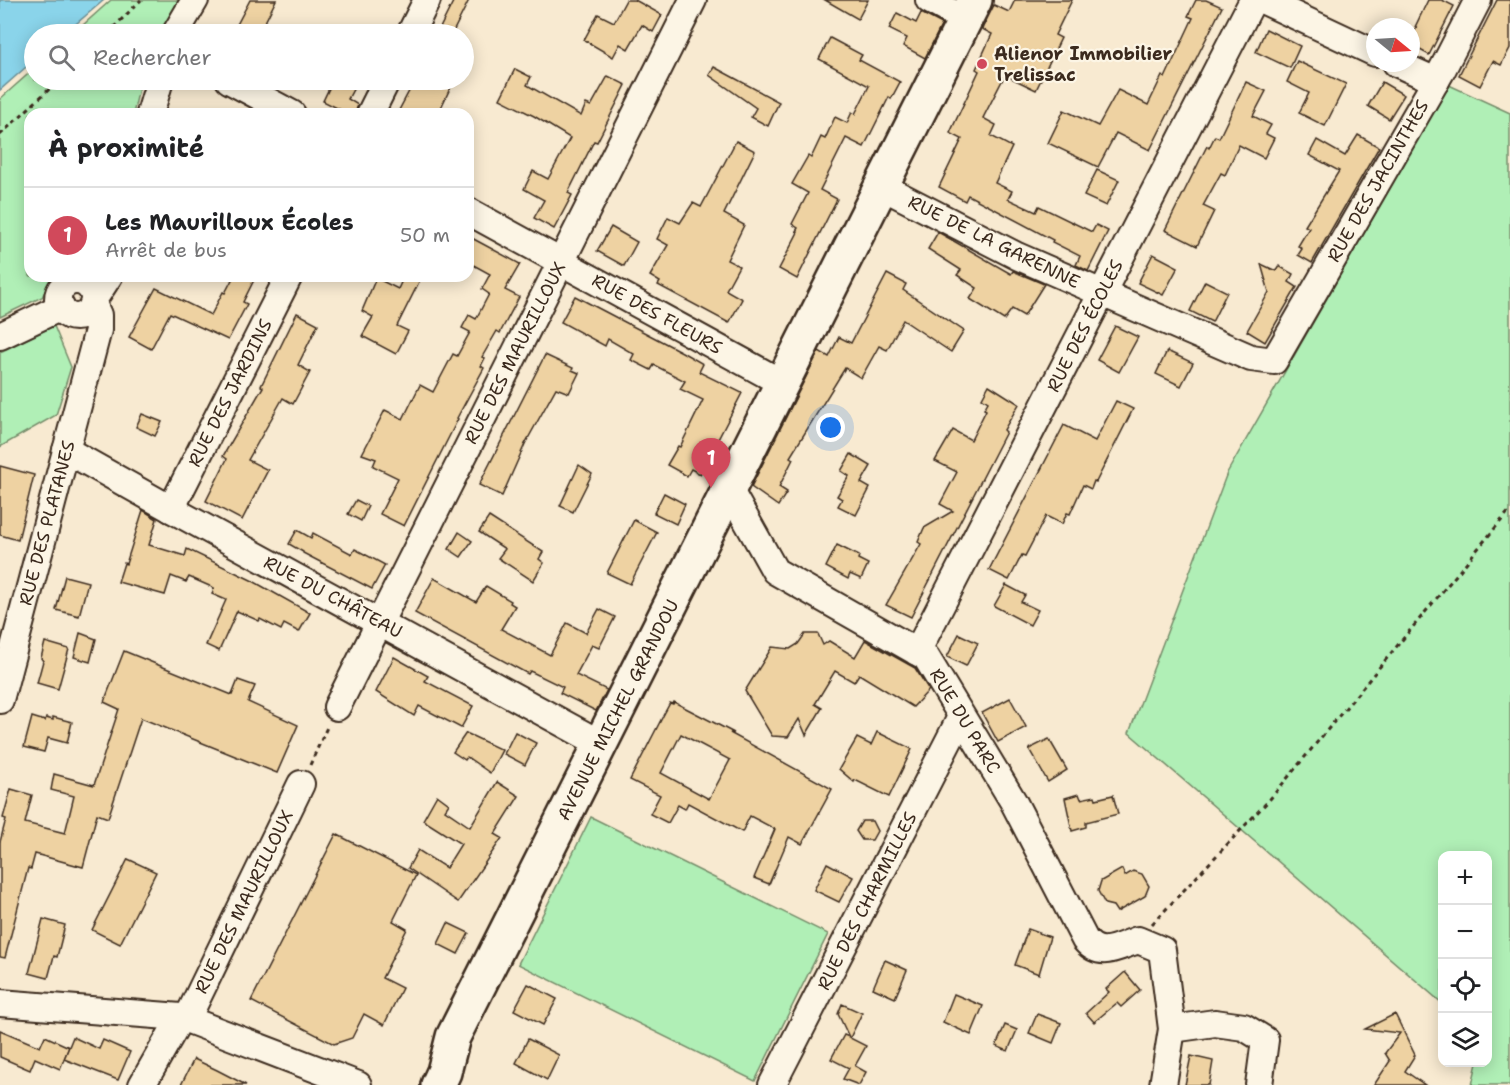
<!DOCTYPE html>
<html lang="fr">
<meta charset="utf-8">
<style>
:root{--surface:#fff;--page:#f6f6f6;--text:#202124;--muted:#757577;--line:#e0e0e0;--accent:#d1495b}
body{margin:0;font-family:"Shantell Sans",sans-serif;background:var(--page);color:var(--text)}
.controls{position:absolute;right:18px;bottom:18px;display:grid;overflow:hidden;border-radius:12px;box-shadow:0 3px 15px #0003}
.controls button{width:54px;height:54px;display:grid;place-items:center;padding:0;border:0;border-bottom:2px solid var(--line);background:var(--surface);color:var(--text);font:30px sans-serif}
.compass{position:absolute;left:1366px;top:18px;width:54px;height:54px;border-radius:50%;background:var(--surface);box-shadow:0 3px 15px #0003;rotate:108deg}
.you{position:absolute;left:831px;top:428px;width:21px;height:21px;margin:-15px;border:4px solid #fff;border-radius:50%;background:#1a73e8;box-shadow:0 0 0 9px #1a73e833}
.badge{display:grid;place-items:center;width:39px;height:39px;border-radius:50%;background:var(--accent);color:#fff;font-size:20px;font-weight:700}
.pin{position:absolute;translate:-50% -50px;filter:drop-shadow(0 2px 3px #0008)}
.pin::after{content:'';position:absolute;top:32px;width:21px;height:18px;background:inherit;clip-path:polygon(0 0,100% 0,50% 100%)}
.list{margin:0;padding:0;list-style:none}
h2{display:flex;justify-content:space-between;align-items:center;height:78px;margin:0;padding:0 24px;font-size:26px}
h2 small{font-size:20px;font-weight:400;color:var(--muted)}
.list li{display:grid;grid-template-columns:39px 1fr auto;gap:18px;align-items:center;box-sizing:border-box;height:96px;padding:0 24px;border-top:2px solid var(--line)}
.list b{display:block;font-size:22px;white-space:nowrap}
.list p{margin:0;font-size:20px;white-space:nowrap;color:var(--muted)}
.list em{font-size:20px;font-style:normal;color:var(--muted)}
.icon{flex:none;width:33px;height:33px;fill:none;stroke:currentColor;stroke-width:2;stroke-linecap:round;stroke-linejoin:round}
.map{position:relative;flex:none;width:1510px;height:1085px;overflow:hidden}
.search{position:absolute;background:var(--surface);box-shadow:0 3px 15px #0003;left:24px;top:24px;width:450px;height:66px;display:flex;align-items:center;gap:15px;box-sizing:border-box;padding:0 21px;border-radius:33px;color:var(--muted);font-size:22px}
.panel{position:absolute;background:var(--surface);box-shadow:0 3px 15px #0003;left:24px;top:108px;width:450px;height:174px;border-radius:18px}
.map>svg:first-child{display:block}
.green{fill:#b0efb6;stroke:#768c6a;stroke-width:1.5}
.water{fill:#8ad4ea;stroke:#6a9098;stroke-width:1.5}
.building{fill:#eed2a2;stroke:#3b2a1e;stroke-width:1.5;fill-rule:evenodd}
.lines{fill:none;stroke-linecap:round;stroke-linejoin:round}
.minor-casing{stroke:#3b2a1e;stroke-width:30}
.major-casing{stroke:#3b2a1e;stroke-width:38}
.path{stroke:#3b2a1e;stroke-width:3;stroke-dasharray:4.5 4.5;stroke-linecap:butt}
.minor{stroke:#fcf5e5;stroke-width:26}
.major{stroke:#fcf5e5;stroke-width:33}
.poi-dot{fill:#d1495b;stroke:#fcf5e5;stroke-width:2}
.labels{text-anchor:middle;stroke-width:4.5;stroke-linejoin:round;paint-order:stroke}
.poi-label{font-size:18px;font-weight:bold;fill:#3b2a1e;stroke:#fcf5e5;text-anchor:start}
.street-label{font-size:18px;fill:#3b2a1e;stroke:#fcf5e5}
</style>
<div class="map">
<svg width="1510" height="1085" viewBox="0 0 1510 1085">
<rect width="100%" height="100%" fill="#f8ead1"/>
<filter id="ink" filterUnits="userSpaceOnUse"><feTurbulence type="fractalNoise" baseFrequency=".0167" numOctaves="2"/><feDisplacementMap in="SourceGraphic" scale="12" xChannelSelector="R" yChannelSelector="G"/><feConvolveMatrix kernelMatrix="1 2 1 2 8 2 1 2 1" color-interpolation-filters="sRGB"/></filter>
<g filter="url(#ink)">
<g class="green">
<path d="M111 0H183L162 34H73Z"/>
<path d="M34 69V80H141L133 114H30V276H53L42 297 0 317V99Z"/>
<path d="M1449 85 1510 113V1085H1472L1477 1063 1488 1062V856H1442V1003L1129 733 1227 473Z"/>
<path d="M54 326 71 367 56 415 0 447V352Z"/>
<path d="M591 817 828 934 755 1081 518 964Z"/>
</g>
<path class="water" d="M0 0H104L64 34H34V60L0 90Z"/>
<g class="building">
<path d="M250 0H276L259 34H232Z"/>
<path d="M454 0H469L452 34H437Z"/>
<path d="M626 0H635L662 15 653 32 642 25 628 49 620 44 613 57 584 40 598 14 614 22Z"/>
<path d="M825 0H868L858 19Z"/>
<path d="M1015 0H1072L1055 35 1061 38 1036 90 1005 75 983 118 996 125 991 136 1012 147 995 183 1012 191 1008 199 1036 212 1039 206 1092 232 1096 225 1108 231 1088 271 1076 265 1080 256 1052 242 1053 240 968 195 965 201 939 187 962 139 950 133 979 71 976 69 992 34 982 29 994 5 1009 12Z"/>
<path d="M1196 0H1206L1222 7 1150 150 1116 133 1098 167 1048 143 1064 110 1098 126 1118 90 1148 105 1162 76 1165 78 1193 18 1188 16Z"/>
<path d="M1428 0H1442L1454 6 1429 55 1411 45V38L1417 27H1415Z"/>
<path d="M1497 0H1510V48L1501 65 1493 61 1480 86 1459 75Z"/>
<path d="M897 13 916 23 921 13 942 24 925 58 903 46 907 38 889 29Z"/>
<path d="M1266 29 1300 46 1290 68 1256 52Z"/>
<path d="M830 38 862 55 859 60 900 82 891 99 889 97 864 147 846 138 820 190 837 199 797 279 779 269 798 232 796 231 798 228 792 224 808 193 792 184 808 156 811 158 821 137 825 139 835 117 847 123 852 112 855 114 869 86 819 59Z"/>
<path d="M1297 61 1346 84 1325 126 1299 113 1309 93 1287 82Z"/>
<path d="M714 67 779 102 768 126 751 117 756 108 709 75Z"/>
<path d="M515 69 531 77 527 85 581 116 586 104 591 106 608 76 626 85 597 142 594 141 568 193 572 195 554 229 534 218 544 200 524 189 533 171 548 179 570 138 534 116 500 99Z"/>
<path d="M333 80H358L348 99 358 105 355 114H349L323 101Z"/>
<path d="M415 80H454L438 114H397Z"/>
<path d="M1246 82 1266 91 1253 116 1271 125 1266 134 1274 138 1264 158 1239 145 1225 175 1221 173 1203 206 1214 211 1197 246 1165 230 1207 146 1209 148 1215 136 1219 138Z"/>
<path d="M1382 82 1404 95 1389 119 1368 106Z"/>
<path d="M1358 135 1379 147 1312 263 1298 255 1302 249 1298 246 1309 228 1305 226 1339 171 1309 155 1317 140 1345 156Z"/>
<path d="M736 141 755 151 724 214 744 225 727 260 739 266 726 290 742 299 729 323 658 285 660 282 650 276 668 245 657 239 668 217 680 223 693 203 701 207Z"/>
<path d="M1097 170 1119 180 1106 206 1084 196Z"/>
<path d="M611 227 637 242 624 266 597 251Z"/>
<path d="M938 232 1011 274 1013 271 1044 284 1024 316 1012 309 1004 320 970 299 977 288 957 275 961 270 928 249Z"/>
<path d="M468 236 520 264 505 290 519 297 500 333 497 331 482 357 485 358 481 366 484 368 457 418 458 419 404 526 380 514 398 478 373 466 376 459 362 454 385 410 403 419 420 385 433 392 453 354 457 356 470 332 462 328 469 315 476 319 489 294 482 289 490 274 468 262Z"/>
<path d="M1153 254 1178 267 1163 295 1138 283Z"/>
<path d="M1261 264 1276 271 1279 266 1293 274 1289 282 1297 287 1265 342 1247 331 1269 292Z"/>
<path d="M887 274 906 284 903 290 964 331 951 352 903 320 887 350 879 346 861 378 845 368 790 457 793 459 779 487 787 492 778 506 751 487 819 351 829 357 839 337 851 343Z"/>
<path d="M234 276H256L243 302 247 304 228 340 170 313 151 349 129 337 156 288 211 315 223 292 225 293Z"/>
<path d="M404 276H422L397 326 408 331 396 354 362 336 373 317 362 311 376 278 398 289Z"/>
<path d="M1205 281 1227 292 1212 322 1190 311Z"/>
<path d="M575 296 682 352 703 364 699 372 742 393 700 474 691 469 687 476 667 465 678 446 680 447 703 400 680 389 685 381 654 365 651 370 631 360 634 354 608 339 605 346 561 322Z"/>
<path d="M297 313 318 324 298 365 310 372 293 404 283 398 248 460 268 470 242 520 206 501 227 459 223 456 263 387 261 386Z"/>
<path d="M1115 326 1138 337 1119 372 1097 360Z"/>
<path d="M1167 351 1193 363 1181 386 1156 374Z"/>
<path d="M545 355 573 368 572 370 579 373 569 393 556 388 525 444 502 496 479 485Z"/>
<path d="M989 385 1019 404 1004 430 1006 432 911 617 886 605 921 544 918 542 924 528 953 511 940 504 957 472 935 461 953 430 971 440 986 410 984 409 988 402 982 398Z"/>
<path d="M1116 401 1133 409 1096 482 1094 481 1091 489 1083 485 1070 514 1067 513 1062 524 1046 516 1025 556 1022 555 1009 580 989 570 1064 425 1095 441Z"/>
<path d="M142 414 162 422 155 436 136 427Z"/>
<path d="M851 454 871 466 861 483 870 488 856 515 838 506 842 499 837 496 849 476 841 471Z"/>
<path d="M579 465 592 474 573 512 560 506Z"/>
<path d="M0 466 34 475 18 540 0 535Z"/>
<path d="M664 493 685 504 676 524 654 513Z"/>
<path d="M356 500 368 506 361 521 348 514Z"/>
<path d="M143 510 157 519 149 545 185 556 187 549 251 580 310 613 299 632 284 624 281 630 260 619 259 621 237 611 219 651 206 645 226 600 212 594 214 588 189 577 186 582 171 576 165 595 118 582 124 563 126 564Z"/>
<path d="M489 517 543 552 539 559 544 563 533 581 498 558 505 549 479 532Z"/>
<path d="M634 520 657 532 630 584 607 573Z"/>
<path d="M297 530 311 538 313 533 352 554 355 549 385 565 372 589 303 553V552L289 544Z"/>
<path d="M459 532 472 541 461 557 449 549Z"/>
<path d="M837 545 859 556 858 559 868 564 861 579 850 574 848 579 826 567Z"/>
<path d="M65 576 88 582 79 616 56 610Z"/>
<path d="M434 578 476 602 486 586 511 601 510 603 515 606 501 629 550 655 567 623 586 633 599 609 615 617 599 648 592 645 576 675 607 690 596 711 560 693 563 687 530 671 528 674 415 613Z"/>
<path d="M1006 585 1025 595 1021 602 1038 610 1030 625 994 606Z"/>
<path d="M80 633 96 639 90 662 74 657Z"/>
<path d="M805 634H818L823 645 829 641 855 657 865 640 915 668 929 690 913 707 859 674 854 682 835 671 815 704 822 708 806 735 799 719 788 737 772 736 745 691 772 647 790 649 798 644Z"/>
<path d="M959 634 978 643 966 666 947 657Z"/>
<path d="M45 642 69 649 58 689 37 683 43 661 41 658Z"/>
<path d="M124 651 232 695 238 680 255 686 248 702 298 725 277 773 141 718 108 818 97 814 83 867 35 854 31 869 28 868 5 958 0 957V842L6 819 3 818 11 789 32 795 25 823 65 833 74 796 51 790 54 774 94 785 119 709 104 702Z"/>
<path d="M394 657 428 676 425 681 473 706 461 728 419 706 414 716 376 692Z"/>
<path d="M1010 698 1026 727 998 742 982 713Z"/>
<path d="M674 702 734 733H730L832 789 802 844 789 837 769 884 754 878 775 829 750 816 742 832 688 803 685 809 678 805 668 823 650 814 660 795 630 780 664 714 670 703 673 704ZM681 734 730 760 709 799 661 773Z"/>
<path d="M32 717 45 721 46 718 53 720V717L72 722 67 743 48 738 44 752 24 747Z"/>
<path d="M515 732 536 743 525 765 504 754Z"/>
<path d="M877 732 912 749 889 797 855 780 854 782 839 769 857 738 871 745Z"/>
<path d="M466 733 502 750 490 773 467 757 465 760 453 752Z"/>
<path d="M1049 739 1067 770 1048 782 1029 749Z"/>
<path d="M497 782 519 796 495 834 502 838 458 902 408 868 418 850 446 868 461 844 423 820 437 795 449 804 445 810 470 827Z"/>
<path d="M1079 794 1081 799 1095 796 1096 799 1113 795 1118 814 1086 822V827L1072 831 1065 798Z"/>
<path d="M862 821H872L877 831 872 840H862L856 831Z"/>
<path d="M336 834 416 875 393 921 407 929 382 978 402 988 384 1025 364 1014 352 1038 334 1044 251 1001Z"/>
<path d="M128 859 156 872 120 944 92 930Z"/>
<path d="M827 863 853 877 839 902 814 890Z"/>
<path d="M1122 869 1125 876 1133 871 1142 874 1149 886 1145 896 1117 912 1113 906 1105 904 1098 891 1101 881Z"/>
<path d="M43 919 65 925 57 957 54 956 48 978 29 973Z"/>
<path d="M448 923 469 933 458 954 438 944Z"/>
<path d="M1028 929 1050 937 1039 974 1015 965Z"/>
<path d="M885 960 907 970 895 998 873 988Z"/>
<path d="M1125 972 1140 990 1121 1007 1117 1003 1094 1022 1086 1013 1109 992 1106 989Z"/>
<path d="M528 984 557 999 543 1025 514 1010Z"/>
<path d="M954 994 983 1006 971 1035 943 1022Z"/>
<path d="M842 1004 862 1013 850 1038 866 1046 855 1066 866 1072 859 1085 843 1079 849 1068 831 1059 844 1035 849 1037 838 1014Z"/>
<path d="M1037 1014 1061 1023 1053 1043 1029 1033Z"/>
<path d="M1395 1014 1415 1055 1405 1071 1425 1085H1374L1390 1061 1385 1053 1400 1033 1365 1029Z"/>
<path d="M1005 1025 1017 1030 1008 1051 996 1046Z"/>
<path d="M0 1030 40 1047 45 1036 69 1047 60 1069 35 1058 30 1070 0 1057Z"/>
<path d="M73 1037 99 1049 103 1040 130 1052 118 1080 64 1059Z"/>
<path d="M528 1039 559 1055 547 1080 516 1063Z"/>
<path d="M1191 1056 1213 1061 1209 1085H1185Z"/>
<path d="M194 1059 217 1070 246 1085H181Z"/>
</g>
<g class="lines">
<g class="minor-casing">
<g id="minor">
<path d="M929 0 965 20"/>
<path d="M1262 0 1375 53"/>
<path d="M175 34 195 0"/>
<path d="M410 34 427 0"/>
<path d="M1396 63 1436 81"/>
<path d="M229 80 292 114"/>
<path d="M150 114 160 80"/>
<path d="M370 114 387 80"/>
<path d="M881 186 1017 256 1251 358 1274 361 1441 72 1478 0"/>
<path d="M468 211 782 383"/>
<circle cx="76" cy="299" r="18"/>
<path d="M94 299 109 276"/>
<path d="M0 336 61 307"/>
<path d="M66 450 171 509 601 744"/>
<path d="M729 489 775 571 926 657 1013 801 1085 940C1101 959 1116 947 1138 940L1162 950 1172 1029 1163 1085"/>
<path d="M171 509 289 276"/>
<path d="M917 652 1253 0"/>
<path d="M0 700 98 330V315L93 304"/>
<path d="M337 707 693 0"/>
<path d="M0 1003 181 1017 358 1085"/>
<path d="M187 1019 301 784"/>
<path d="M1172 1029 1215 1023 1244 1027 1265 1040 1259 1085"/>
<path d="M142 1085 181 1017"/>
<path d="M772 1085 961 717"/>
</g>
</g>
<g class="major-casing">
<path id="major" d="M438 1085 444 1072 453 1037 975 0"/>
</g>
<g class="path">
<path d="M107 34 141 0"/>
<path d="M0 135 59 80"/>
<path d="M310 765 328 725"/>
<path d="M1152 924 1270 799 1510 510"/>
</g>
<use href="#minor" class="minor"/>
<use href="#major" class="major"/>
</g>
</g>
<circle class="poi-dot" cx="982" cy="64" r="6"/>
<g class="labels">
<g class="poi-label">
<text x="994" y="60">Alienor Immobilier<tspan x="994" dy="21">Trelissac</tspan></text>
</g>
<g class="street-label">
<text transform="translate(1378 181) rotate(-60)" y="6">RUE DES JACINTHES</text>
<text transform="translate(994 242) rotate(26)" y="6">RUE DE LA GARENNE</text>
<text transform="translate(657 314) rotate(29)" y="6">RUE DES FLEURS</text>
<text transform="translate(1085 326) rotate(-63)" y="6">RUE DES ÉCOLES</text>
<text transform="translate(515 353) rotate(-63)" y="6">RUE DES MAURILLOUX</text>
<text transform="translate(230 393) rotate(-63)" y="6">RUE DES JARDINS</text>
<text transform="translate(47 523) rotate(-75)" y="6">RUE DES PLATANES</text>
<text transform="translate(333 597) rotate(28)" y="6">RUE DU CHÂTEAU</text>
<text transform="translate(618 710) rotate(-63)" y="6">AVENUE MICHEL GRANDOU</text>
<text transform="translate(965 721) rotate(59)" y="6">RUE DU PARC</text>
<text transform="translate(867 901) rotate(-63)" y="6">RUE DES CHARMILLES</text>
<text transform="translate(244 902) rotate(-64)" y="6">RUE DES MAURILLOUX</text>
</g>
</g>
</svg>
<div class="controls">
<button>+</button>
<button>−</button>
<button><svg class="icon" aria-label="locate" viewBox="0 0 24 24"><circle cx="12" cy="12" r="6"/><path d="M12 2v4M12 18v4M2 12h4M18 12h4"/></svg></button>
<button><svg class="icon" aria-label="layers" viewBox="0 0 24 24"><path d="M12 4l9 5-9 5-9-5zM3 14l9 5 9-5"/></svg></button>
</div>
<svg class="compass" viewBox="-18 -18 36 36"><path d="M0-13l5 13h-10z" fill="#e53935"/><path d="M0 13l5-13h-10z" fill="#757577"/></svg>
<div class="you"></div>
<div class="pin badge" style="left:711px;top:488px">1</div>
<div class="search"><svg class="icon" aria-label="search" viewBox="0 0 24 24"><circle cx="10" cy="10" r="6"/><path d="M15 15l6 6"/></svg>Rechercher</div>
<section class="panel">
<h2>À proximité<small></small></h2>
<ul class="list">
<li><span class="badge">1</span><div><b>Les Maurilloux Écoles</b><p>Arrêt de bus</p></div><em>50 m</em></li>
</ul>
</section>
</div>
